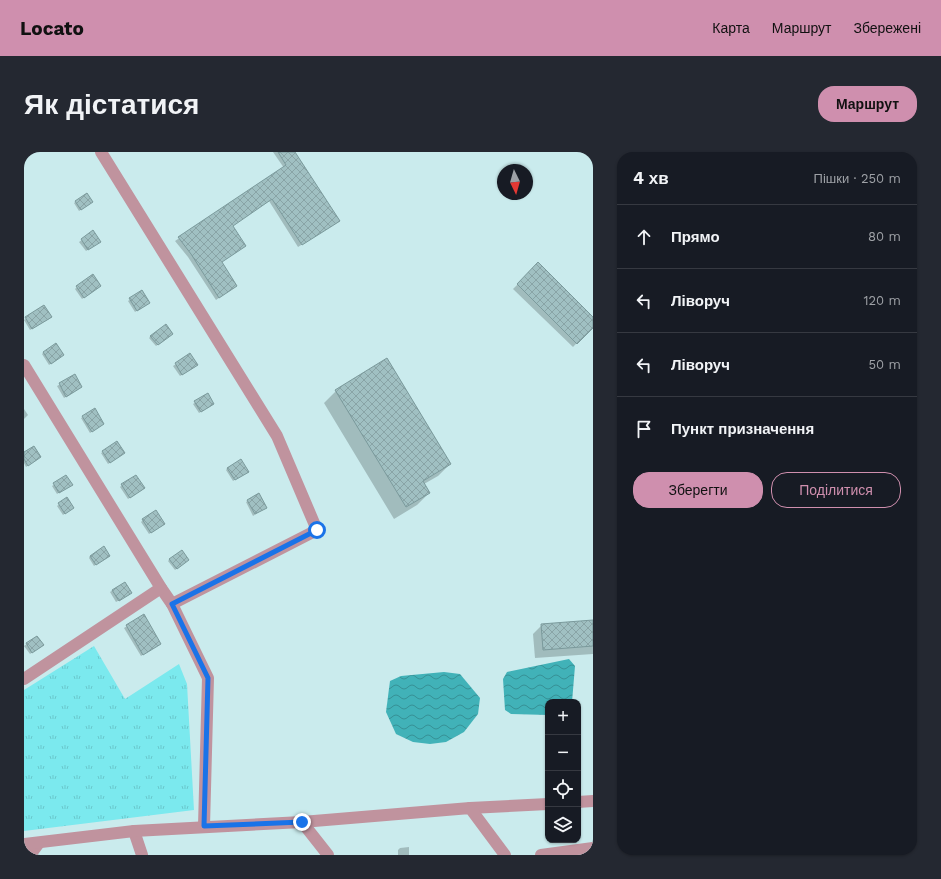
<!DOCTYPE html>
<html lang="uk">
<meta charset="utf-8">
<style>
:root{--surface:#171b24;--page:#242831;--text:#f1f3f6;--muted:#9ea1a6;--line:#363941;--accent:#cf8fae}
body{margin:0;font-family:"Work Sans",sans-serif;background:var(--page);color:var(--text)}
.controls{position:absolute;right:12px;bottom:12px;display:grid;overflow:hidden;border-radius:8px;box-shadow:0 1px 3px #0004}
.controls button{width:36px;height:36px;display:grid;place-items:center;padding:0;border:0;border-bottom:1px solid var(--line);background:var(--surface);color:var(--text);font:20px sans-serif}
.compass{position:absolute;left:473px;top:12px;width:36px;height:36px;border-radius:50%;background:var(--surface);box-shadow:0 1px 3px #0004;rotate:175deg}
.stop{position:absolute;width:12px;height:12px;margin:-9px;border:3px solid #1a73e8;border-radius:50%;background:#fff}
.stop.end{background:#1a73e8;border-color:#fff;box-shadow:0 1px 4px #0008}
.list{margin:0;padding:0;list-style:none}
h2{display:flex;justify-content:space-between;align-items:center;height:52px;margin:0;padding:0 16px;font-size:17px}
h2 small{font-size:13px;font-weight:400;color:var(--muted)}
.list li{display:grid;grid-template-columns:26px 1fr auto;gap:12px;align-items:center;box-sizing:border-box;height:64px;padding:0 16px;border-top:1px solid var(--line)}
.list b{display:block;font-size:15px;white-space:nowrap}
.list em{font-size:13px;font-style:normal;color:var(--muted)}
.actions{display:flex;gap:8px;padding:12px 16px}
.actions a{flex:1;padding:9px 0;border:1px solid var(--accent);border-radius:16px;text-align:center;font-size:14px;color:var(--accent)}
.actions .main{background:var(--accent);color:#111}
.icon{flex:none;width:22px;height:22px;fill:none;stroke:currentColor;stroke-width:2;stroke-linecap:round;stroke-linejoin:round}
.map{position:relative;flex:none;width:569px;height:703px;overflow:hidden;border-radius:16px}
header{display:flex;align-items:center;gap:24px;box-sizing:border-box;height:56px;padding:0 20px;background:var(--accent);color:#111}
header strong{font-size:19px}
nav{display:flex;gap:22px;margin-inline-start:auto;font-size:14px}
.intro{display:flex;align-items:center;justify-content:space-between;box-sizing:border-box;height:96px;padding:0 24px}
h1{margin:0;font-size:28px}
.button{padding:10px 18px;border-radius:16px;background:var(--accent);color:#111;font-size:14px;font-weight:700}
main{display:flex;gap:24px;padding:0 24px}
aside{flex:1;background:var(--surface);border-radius:16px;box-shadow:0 1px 3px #0004}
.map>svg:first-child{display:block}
.grass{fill:url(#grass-tufts)}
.water{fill:url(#water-waves)}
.shadow{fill:#0003}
.building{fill:url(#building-cross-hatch);stroke:#7b9a9c}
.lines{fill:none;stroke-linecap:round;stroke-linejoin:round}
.minor{stroke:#c0939e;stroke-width:12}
.tertiary{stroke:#c0939e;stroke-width:12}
.route{stroke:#1a73e8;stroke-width:5}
</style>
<header>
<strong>Locato</strong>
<nav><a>Карта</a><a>Маршрут</a><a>Збережені</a></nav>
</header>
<div class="intro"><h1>Як дістатися</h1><a class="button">Маршрут</a></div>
<main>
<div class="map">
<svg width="569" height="703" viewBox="0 0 569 703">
<defs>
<pattern id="grass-tufts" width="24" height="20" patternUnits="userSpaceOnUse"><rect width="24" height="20" fill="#7be9ee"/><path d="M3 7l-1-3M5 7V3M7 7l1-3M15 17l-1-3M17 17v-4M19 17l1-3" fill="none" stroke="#69c7cc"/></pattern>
<pattern id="water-waves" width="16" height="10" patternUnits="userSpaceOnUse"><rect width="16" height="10" fill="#41b2b8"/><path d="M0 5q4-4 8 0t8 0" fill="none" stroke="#359095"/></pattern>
<pattern id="building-cross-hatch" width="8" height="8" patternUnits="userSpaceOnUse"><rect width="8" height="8" fill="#a0c0c2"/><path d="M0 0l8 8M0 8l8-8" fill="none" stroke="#89a4a6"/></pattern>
</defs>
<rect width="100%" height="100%" fill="#caebed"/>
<path class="grass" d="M70 494 101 547 155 512 163 532 170 658 0 679V538Z"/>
<g class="water">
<path d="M545 507 551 514 548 550H524V563L487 562 481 558 479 527 483 520Z"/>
<path d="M420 520 436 522 456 546 454 562 440 580 422 590 406 592 389 590 372 582 362 560 366 529 377 524Z"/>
</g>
<g class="shadow">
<path d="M249 0H269L311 72 274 95 245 49 208 74 197 110 212 134 192 148 164 105 151 89 260 16Z"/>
<path d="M62 42 66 52 55 59 50 51Z"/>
<path d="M69 80 74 91 62 99 55 90Z"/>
<path d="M514 112 569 166V174L549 195 489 137Z"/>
<path d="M53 135 74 136 58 147 51 137Z"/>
<path d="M118 139 123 152 111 160 104 149Z"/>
<path d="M20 155 25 167 6 178 0 168Z"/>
<path d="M127 184H146L132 194 125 186Z"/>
<path d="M20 200 37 205 25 213 18 202Z"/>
<path d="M166 203 171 215 156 224 149 214Z"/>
<path d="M51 224 57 235 40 246 33 234Z"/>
<path d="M312 239 426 312 414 324 400 332 405 341 393 353 370 367 300 251Z"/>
<path d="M183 243 187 254 175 261 169 252Z"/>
<path d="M0 257 4 263 0 267Z"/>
<path d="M59 265 79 272 66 281 57 266Z"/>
<path d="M79 300 98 303 84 312 77 301Z"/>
<path d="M0 302 16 305 2 315 0 311Z"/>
<path d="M204 316 222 321 209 329 202 318Z"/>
<path d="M42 324 46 334 33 342 28 334Z"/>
<path d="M98 333 118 338 104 347 96 335Z"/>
<path d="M234 343 240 357 229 364 222 350Z"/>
<path d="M43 346 47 357 39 363 33 354Z"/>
<path d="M119 368 138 374 125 382 117 370Z"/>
<path d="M66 404 83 405 70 414 65 406Z"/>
<path d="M146 407 162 410 151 418 144 409Z"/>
<path d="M100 431 105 443 92 450 86 440Z"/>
<path d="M120 464 136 492 117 504 100 476Z"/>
<path d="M569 469V502L511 506 509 482 518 473Z"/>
<path d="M13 485 19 493 6 502 0 494Z"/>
<path d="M385 695V703H374V698L376 696Z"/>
</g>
<g class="building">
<path d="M254 0H271L316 69 278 93 248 47 209 74 222 94 198 110 213 134 195 146 167 102 154 85 262 13Z"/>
<path d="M63 41 69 50 57 58 51 49Z"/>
<path d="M69 78 77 90 64 98 57 87Z"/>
<path d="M514 110 569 165V176L553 192 493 132Z"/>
<path d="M69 122 77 134 60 146 52 134Z"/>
<path d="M118 138 126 151 113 159 105 146Z"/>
<path d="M20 153 28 165 8 177 1 165Z"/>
<path d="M142 172 149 182 134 193 126 184Z"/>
<path d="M32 191 40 203 27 212 19 200Z"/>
<path d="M166 201 174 213 158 223 151 211Z"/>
<path d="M363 206 427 312 399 329 406 341 382 355 311 238Z"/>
<path d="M51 222 58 235 42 245 35 231Z"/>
<path d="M184 241 190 252 177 260 170 249Z"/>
<path d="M71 256 80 272 68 280 58 264Z"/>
<path d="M93 289 101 301 86 311 78 299Z"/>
<path d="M10 294 17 305 4 314 0 307V300Z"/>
<path d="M217 307 225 320 211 328 203 316Z"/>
<path d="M42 323 49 333 35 341 29 331Z"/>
<path d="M112 323 121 336 106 346 97 332Z"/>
<path d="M235 341 243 356 231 362 223 348Z"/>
<path d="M43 345 50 356 41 362 34 351Z"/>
<path d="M132 358 141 372 127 381 118 367Z"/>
<path d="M80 394 86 404 72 413 66 404Z"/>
<path d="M158 398 165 408 153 417 145 407Z"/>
<path d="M101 430 108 441 95 449 88 438Z"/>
<path d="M120 462 137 492 119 503 102 473Z"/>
<path d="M569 468V494L519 498 517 472Z"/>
<path d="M13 484 20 493 8 501 2 491Z"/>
</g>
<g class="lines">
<g class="minor">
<path d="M77 0 253 284 293 378 148 452"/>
<path d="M0 213 137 436 148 452 184 526 180 674"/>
<path d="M0 527 137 436"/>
<path d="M554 650 569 649"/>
<path d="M446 656 524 652"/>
<path d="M278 670 304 703"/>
<path d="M110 679 118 703"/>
<path d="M6 703 15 691"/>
<path d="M517 703 569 696"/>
</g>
<path class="tertiary" d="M0 692 110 679 278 670 446 656 481 703"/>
</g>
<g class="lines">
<path class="route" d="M278 670 180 674 184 526 148 452 293 378"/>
</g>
</svg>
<div class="controls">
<button>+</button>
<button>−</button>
<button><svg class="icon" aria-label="locate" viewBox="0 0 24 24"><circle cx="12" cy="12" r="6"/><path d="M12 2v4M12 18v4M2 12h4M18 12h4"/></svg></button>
<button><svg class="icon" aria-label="layers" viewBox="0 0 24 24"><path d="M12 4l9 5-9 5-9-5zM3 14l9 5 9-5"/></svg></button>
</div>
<svg class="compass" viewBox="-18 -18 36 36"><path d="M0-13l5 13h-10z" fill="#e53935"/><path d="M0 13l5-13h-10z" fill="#9ea1a6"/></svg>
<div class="stop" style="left:293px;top:378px"></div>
<div class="stop end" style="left:278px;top:670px"></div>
</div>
<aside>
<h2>4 хв<small>Пішки · 250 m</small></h2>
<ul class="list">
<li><svg class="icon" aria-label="ahead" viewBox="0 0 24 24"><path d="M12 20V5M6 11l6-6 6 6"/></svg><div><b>Прямо</b></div><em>80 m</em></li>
<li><svg class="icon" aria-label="left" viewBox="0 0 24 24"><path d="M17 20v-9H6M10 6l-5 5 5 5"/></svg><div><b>Ліворуч</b></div><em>120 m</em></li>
<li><svg class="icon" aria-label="left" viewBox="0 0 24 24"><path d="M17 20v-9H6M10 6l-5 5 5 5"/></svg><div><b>Ліворуч</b></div><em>50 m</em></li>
<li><svg class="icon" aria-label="arrive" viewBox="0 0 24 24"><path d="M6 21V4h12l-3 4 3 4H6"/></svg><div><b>Пункт призначення</b></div></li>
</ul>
<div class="actions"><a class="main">Зберегти</a><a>Поділитися</a></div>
</aside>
</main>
